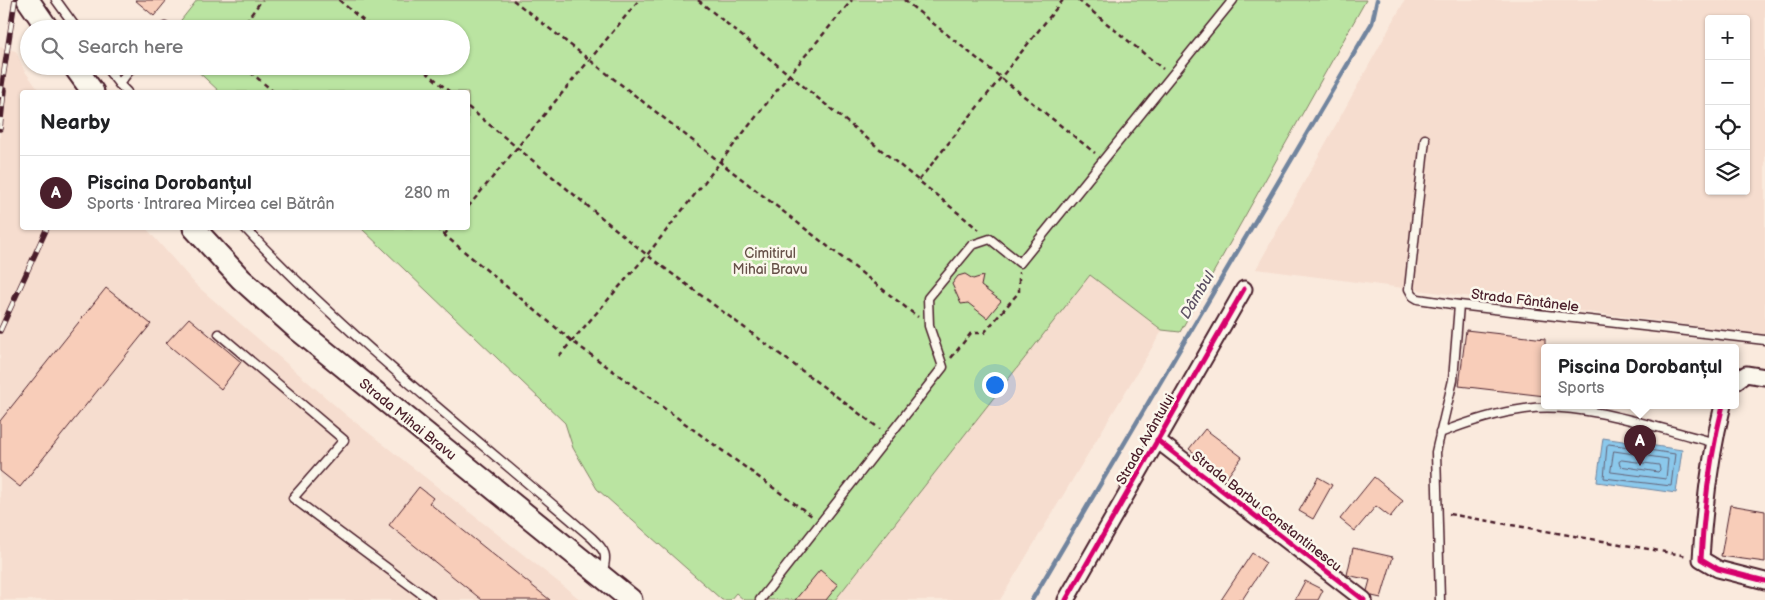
<!DOCTYPE html>
<meta charset="utf-8">
<style>
:root{--surface:#fff;--page:#f2f2f2;--text:#202124;--muted:#757577;--line:#e0e0e0;--accent:#4a1f2b}
body{margin:0;font-family:"Balsamiq Sans",sans-serif;background:var(--page);color:var(--text)}
.controls{position:absolute;right:15px;top:15px;display:grid;overflow:hidden;border-radius:5px;box-shadow:0 1px 4px #0004}
.controls button{width:45px;height:45px;display:grid;place-items:center;padding:0;border:0;border-bottom:1px solid var(--line);background:var(--surface);color:var(--text);font:25px sans-serif}
.you{position:absolute;left:994px;top:384px;width:18px;height:18px;margin:-12px;border:4px solid #fff;border-radius:50%;background:#1a73e8;box-shadow:0 0 0 8px #1a73e833}
.badge{display:grid;place-items:center;width:32px;height:32px;border-radius:50%;background:var(--accent);color:#fff;font-size:16px;font-weight:700}
.pin{position:absolute;translate:-50% -41px;filter:drop-shadow(0 1px 2px #0008)}
.pin::after{content:'';position:absolute;top:26px;width:18px;height:15px;background:inherit;clip-path:polygon(0 0,100% 0,50% 100%)}
.popup{position:absolute;left:1541px;top:344px;width:198px;height:65px;box-sizing:border-box;display:grid;place-content:center;border-radius:5px;background:var(--surface);filter:drop-shadow(0 1px 4px #0005);font-size:16px;white-space:nowrap;color:var(--muted)}
.popup b{font-size:19px;color:var(--text)}
.popup::after{content:'';position:absolute;left:50%;top:100%;margin-left:-10px;border:10px solid transparent;border-top-color:var(--surface)}
.list{margin:0;padding:0;list-style:none}
h2{display:flex;justify-content:space-between;align-items:center;height:65px;margin:0;padding:0 20px;font-size:21px}
h2 small{font-size:16px;font-weight:400;color:var(--muted)}
.list li{display:grid;grid-template-columns:32px 1fr auto;gap:15px;align-items:center;box-sizing:border-box;height:75px;padding:0 20px;border-top:1px solid var(--line)}
.list b{display:block;font-size:19px;white-space:nowrap}
.list p{margin:0;font-size:16px;white-space:nowrap;color:var(--muted)}
.list em{font-size:16px;font-style:normal;color:var(--muted)}
.icon{flex:none;width:28px;height:28px;fill:none;stroke:currentColor;stroke-width:2;stroke-linecap:round;stroke-linejoin:round}
.map{position:relative;flex:none;width:1765px;height:600px;overflow:hidden}
.search{position:absolute;background:var(--surface);box-shadow:0 1px 4px #0004;left:20px;top:20px;width:450px;height:55px;display:flex;align-items:center;gap:12px;box-sizing:border-box;padding:0 18px;border-radius:28px;color:var(--muted);font-size:19px}
.panel{position:absolute;background:var(--surface);box-shadow:0 1px 4px #0004;left:20px;top:90px;width:450px;height:140px;border-radius:5px}
.map>svg:first-child{display:block}
.built{fill:#f6ddcf;fill-rule:evenodd}
.green{fill:#bae4a1;stroke:#828266}
.water{fill:#8bc8eb;stroke:#71849e}
.lines{fill:none;stroke-linecap:round;stroke-linejoin:round}
.shore{stroke:#646378;stroke-width:1}
.stream{stroke:#71849e;stroke-width:4.5}
.building{fill:#f8cdb9;stroke:#4a1f2b}
.service-casing{stroke:#4a1f2b;stroke-width:11}
.minor-casing{stroke:#4a1f2b;stroke-width:19}
.secondary-casing{stroke:#4a1f2b;stroke-width:25}
.path{stroke:#4a1f2b;stroke-width:2.5;stroke-dasharray:5 4;stroke-linecap:butt}
.service{stroke:#fbf7ec;stroke-width:8}
.minor{stroke:#fbf7ec;stroke-width:15}
.secondary{stroke:#fbf7ec;stroke-width:21}
.rail-casing{stroke:#4a1f2b;stroke-width:5.5}
.rail{stroke:#fbf7ec;stroke-width:4;stroke-dasharray:11;stroke-linecap:butt}
.cycleway-casing{stroke:#fbf7ec;stroke-width:8}
.cycleway{stroke:#d6006c;stroke-width:5}
.labels{text-anchor:middle;stroke-width:5;stroke-linejoin:round;paint-order:stroke}
.park-label{font-size:14px;fill:#665048;stroke:#fbf7ec}
.street-label{font-size:14px;fill:#4a1f2b;stroke:#fbf7ec}
.water-label{font-size:15px;font-style:italic;fill:#5e5265;stroke:#fbf7ec}
</style>
<div class="map">
<svg width="1765" height="600" viewBox="0 0 1765 600">
<rect width="100%" height="100%" fill="#faeadd"/>
<filter id="ink" filterUnits="userSpaceOnUse"><feTurbulence type="fractalNoise" baseFrequency=".02" numOctaves="2"/><feDisplacementMap in="SourceGraphic" scale="10" xChannelSelector="R" yChannelSelector="G"/><feConvolveMatrix kernelMatrix="1 2 1 2 8 2 1 2 1" color-interpolation-filters="sRGB"/></filter>
<g filter="url(#ink)">
<g class="built">
<path d="M1405 0H1765V335L1256 269ZM1709 19H1746V191H1709Z"/>
<path d="M0 47 16 51 24 70 40 92H22V228H146L196 285 346 415 581 600H0Z"/>
<path d="M1090 275 1162 331 1000 600H835Z"/>
</g>
<path class="green" d="M197 0H1366L1180 332 1162 330 1090 275 835 600H744L736 593 730 600H722L597 489 573 448 565 423 361 228H468V92H220L192 66H461V29H174Z"/>
<path class="water" d="M1603 438 1682 450 1676 493 1597 482Z"/>
<g class="lines">
<g class="shore">
<path d="M1609 444 1675 454 1671 486 1604 478 1607 446Z"/>
<path d="M1614 451 1668 459 1666 479 1611 472Z"/>
<path d="M1622 460 1659 465 1660 470 1658 472 1620 466 1619 462Z"/>
</g>
<path class="stream" d="M1032 600 1372 23 1377 0"/>
</g>
<g class="building">
<path d="M135 0H167L154 16Z"/>
<path d="M965 274 973 279 983 276 981 286 1001 301 987 318 968 303 961 304 952 284 958 276Z"/>
<path d="M106 288 151 324 20 487 0 471V421Z"/>
<path d="M189 318 241 362 221 389 166 343Z"/>
<path d="M1466 330 1545 339V396L1459 386Z"/>
<path d="M1205 429 1242 457 1227 477 1189 449Z"/>
<path d="M1318 477 1332 485 1313 519 1299 511Z"/>
<path d="M1374 477 1403 501 1390 517 1376 506 1355 531 1340 519Z"/>
<path d="M419 487 433 498 429 503 550 600H482L389 525Z"/>
<path d="M1730 505 1765 511V562L1721 556Z"/>
<path d="M1353 548 1393 557 1381 598 1372 596 1367 591 1370 580 1347 575Z"/>
<path d="M1252 553 1266 563 1242 600H1221Z"/>
<path d="M820 570 838 585 826 600H795Z"/>
<path d="M1305 581 1323 590 1318 600H1295Z"/>
</g>
<g class="lines">
<g class="service-casing">
<g id="service">
<path d="M56 0 77 29"/>
<path d="M164 29 165 27"/>
<path d="M105 66 119 84"/>
<path d="M127 92 119 84 133 66"/>
<path d="M1425 139 1409 289 1413 296 1418 299 1459 305"/>
<path d="M245 228C351 341 474 436 592 538 606 552 608 554 602 574"/>
<path d="M219 334 344 440 293 498 430 600"/>
<path d="M1440 433C1468 422 1495 413 1525 409 1583 401 1656 428 1713 442"/>
<path d="M760 600 943 367 929 326 928 298 972 245 990 239 1020 263 1233 0"/>
<path d="M1440 600 1436 452 1453 380 1459 305 1765 340"/>
</g>
</g>
<g class="minor-casing">
<g id="minor">
<path d="M1735 382 1746 374 1765 377"/>
<path d="M1723 405C1710 456 1704 506 1701 559L1718 569 1765 581"/>
<path d="M1157 440 1364 600"/>
<path d="M1066 600 1244 289"/>
</g>
</g>
<g class="secondary-casing">
<g id="secondary">
<path d="M28 0 48 29"/>
<path d="M74 66 93 92"/>
<path d="M194 228 241 279 296 328 631 600"/>
</g>
</g>
<g class="path">
<path d="M339 0 373 29"/>
<path d="M513 0 918 317"/>
<path d="M698 0 979 230"/>
<path d="M904 0 1095 153"/>
<path d="M1078 0 1163 69"/>
<path d="M240 29 262 0"/>
<path d="M243 66 274 92"/>
<path d="M419 66 450 92"/>
<path d="M468 107 647 255 880 429"/>
<path d="M919 180 1063 0"/>
<path d="M468 207 639 0"/>
<path d="M436 228 572 341 812 516"/>
<path d="M444 235 450 228"/>
<path d="M559 356 647 255 789 75 852 0"/>
<path d="M951 358 971 333H984L1019 292V272"/>
<path d="M1449 514 1688 556"/>
</g>
<use href="#service" class="service"/>
<use href="#minor" class="minor"/>
<use href="#secondary" class="secondary"/>
<g class="rail-casing">
<g id="rail">
<path d="M0 97 15 0"/>
<path d="M0 129 4 90"/>
<path d="M0 331 47 228"/>
</g>
</g>
<use href="#rail" class="rail"/>
<g class="cycleway-casing">
<g id="cycleway">
<path d="M1723 405C1710 456 1704 506 1701 559L1718 569 1765 581"/>
<path d="M1157 440 1364 600"/>
<path d="M1066 600 1244 289"/>
</g>
</g>
<use href="#cycleway" class="cycleway"/>
</g>
</g>
<g class="labels">
<g class="park-label">
<text x="770" y="258">Cimitirul<tspan x="770" dy="16">Mihai Bravu</tspan></text>
</g>
<g class="street-label">
<text transform="translate(1525 300) rotate(7)" y="5">Strada Fântânele</text>
<text transform="translate(408 419) rotate(39)" y="5">Strada Mihai Bravu</text>
<text transform="translate(1145 439) rotate(-60)" y="5">Strada Avântului</text>
<text transform="translate(1267 511) rotate(38)" y="5">Strada Barbu Constantinescu</text>
</g>
<g class="water-label">
<text transform="translate(1197 295) rotate(-59)" y="5">Dâmbul</text>
</g>
</g>
</svg>
<div class="controls">
<button>+</button>
<button>−</button>
<button><svg class="icon" aria-label="locate" viewBox="0 0 24 24"><circle cx="12" cy="12" r="6"/><path d="M12 2v4M12 18v4M2 12h4M18 12h4"/></svg></button>
<button><svg class="icon" aria-label="layers" viewBox="0 0 24 24"><path d="M12 4l9 5-9 5-9-5zM3 14l9 5 9-5"/></svg></button>
</div>
<div class="you"></div>
<div class="pin badge" style="left:1640px;top:466px">A</div>
<div class="popup"><b>Piscina Dorobanțul</b>Sports</div>
<div class="search"><svg class="icon" aria-label="search" viewBox="0 0 24 24"><circle cx="10" cy="10" r="6"/><path d="M15 15l6 6"/></svg>Search here</div>
<section class="panel">
<h2>Nearby<small></small></h2>
<ul class="list">
<li><span class="badge">A</span><div><b>Piscina Dorobanțul</b><p>Sports · Intrarea Mircea cel Bătrân</p></div><em>280 m</em></li>
</ul>
</section>
</div>
